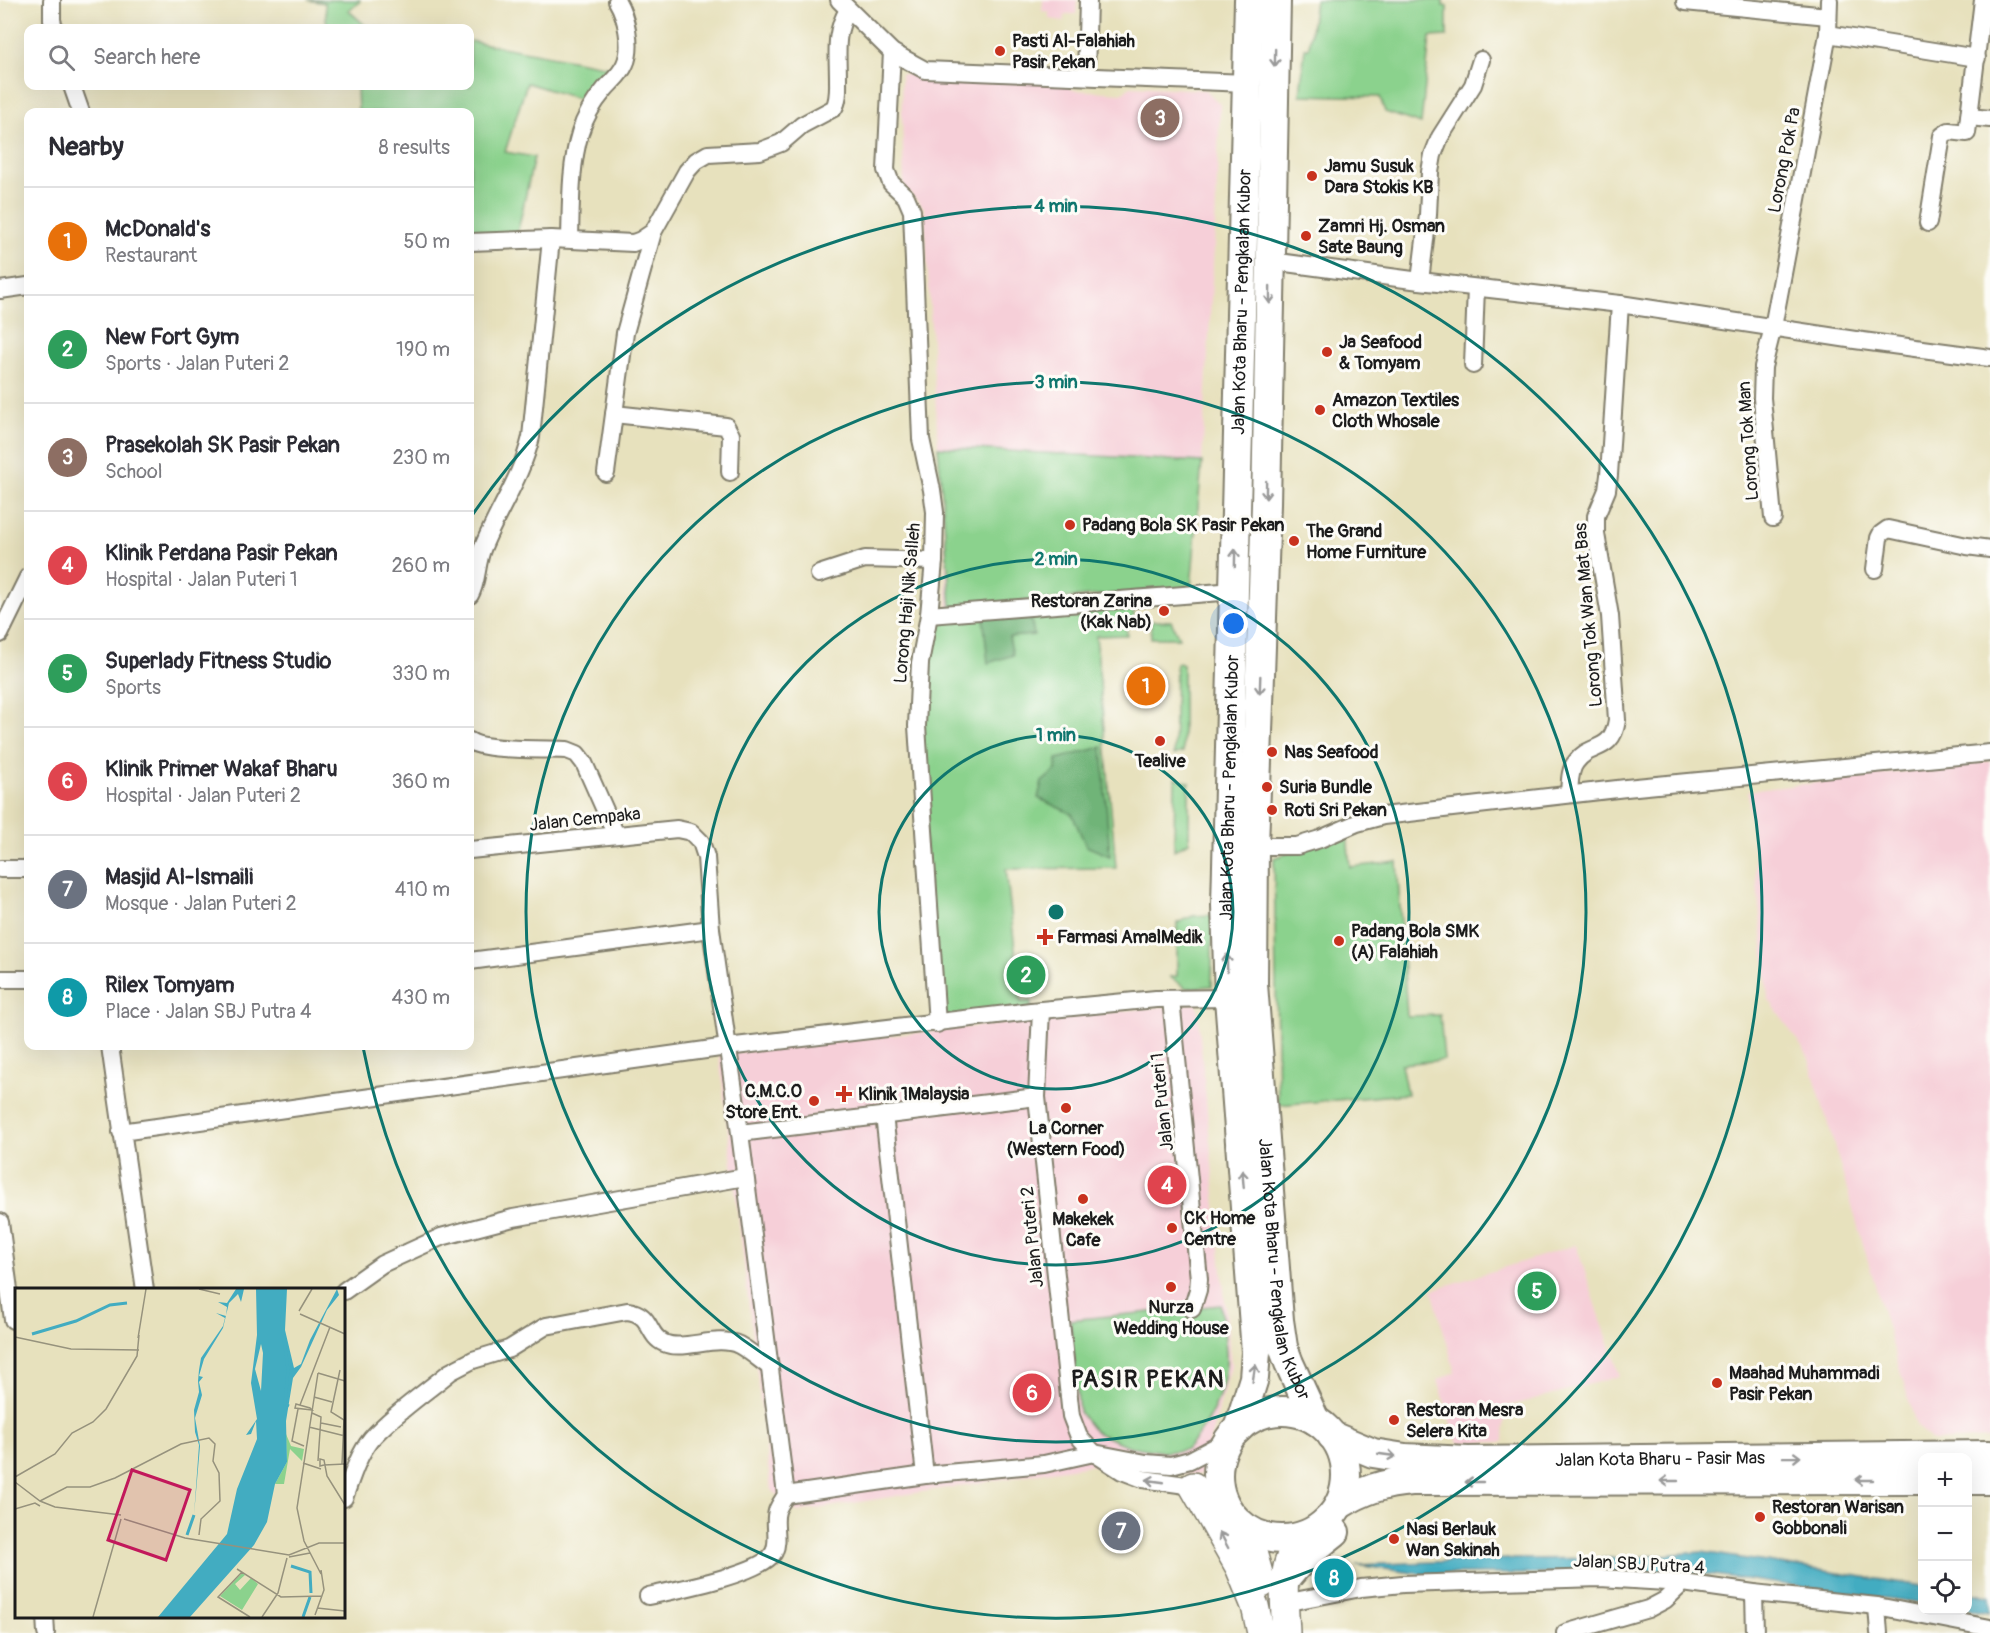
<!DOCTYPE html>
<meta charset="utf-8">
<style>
:root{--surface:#fff;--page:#f7f7f7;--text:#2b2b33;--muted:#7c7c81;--line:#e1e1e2;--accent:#111827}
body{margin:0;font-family:Pangolin,sans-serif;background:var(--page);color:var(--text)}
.controls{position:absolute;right:18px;bottom:18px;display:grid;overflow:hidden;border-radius:12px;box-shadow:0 6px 24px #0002}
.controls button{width:54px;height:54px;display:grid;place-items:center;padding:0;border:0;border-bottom:2px solid var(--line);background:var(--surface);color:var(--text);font:30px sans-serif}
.you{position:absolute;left:1234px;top:624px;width:21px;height:21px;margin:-15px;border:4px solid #fff;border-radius:50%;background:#1a73e8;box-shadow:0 0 0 9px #1a73e833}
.badge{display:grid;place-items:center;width:39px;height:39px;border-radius:50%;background:var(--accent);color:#fff;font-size:20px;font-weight:700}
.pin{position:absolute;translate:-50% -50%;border:3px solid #fff;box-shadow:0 2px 6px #0006}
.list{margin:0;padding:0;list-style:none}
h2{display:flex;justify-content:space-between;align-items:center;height:78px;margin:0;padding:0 24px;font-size:26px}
h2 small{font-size:20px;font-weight:400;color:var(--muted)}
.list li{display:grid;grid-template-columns:39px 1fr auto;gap:18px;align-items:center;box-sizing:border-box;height:108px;padding:0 24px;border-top:2px solid var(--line)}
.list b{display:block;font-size:22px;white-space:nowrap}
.list p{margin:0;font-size:20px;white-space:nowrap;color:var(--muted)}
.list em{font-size:20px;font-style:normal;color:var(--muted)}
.icon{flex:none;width:33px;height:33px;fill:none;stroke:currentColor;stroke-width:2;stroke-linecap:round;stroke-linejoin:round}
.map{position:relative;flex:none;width:1990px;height:1633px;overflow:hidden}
.search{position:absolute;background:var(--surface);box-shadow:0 6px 24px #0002;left:24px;top:24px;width:450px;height:66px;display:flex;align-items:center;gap:15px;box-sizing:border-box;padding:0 21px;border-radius:12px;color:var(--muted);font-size:22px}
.panel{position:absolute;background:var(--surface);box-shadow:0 6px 24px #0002;left:24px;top:108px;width:450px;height:942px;border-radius:12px}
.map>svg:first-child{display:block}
.built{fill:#f6cfd8}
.green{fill:#8bd28d;stroke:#547754;stroke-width:1.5}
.forest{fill:#70b478;stroke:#46684a;stroke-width:1.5}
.water{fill:#42acc1;stroke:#2f646e;stroke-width:1.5}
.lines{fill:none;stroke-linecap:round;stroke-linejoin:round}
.minor-casing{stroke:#827e6c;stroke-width:20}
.primary-casing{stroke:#827e6c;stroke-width:30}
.trunk-casing{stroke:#827e6c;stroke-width:32}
.minor{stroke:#fff;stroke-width:16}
.primary{stroke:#fff;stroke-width:27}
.trunk{stroke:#fff;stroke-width:28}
.oneway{stroke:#999}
.ring{fill:none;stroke:#0f766e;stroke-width:3}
.poi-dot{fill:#c8321e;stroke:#fdfcf7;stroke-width:2}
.labels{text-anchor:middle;stroke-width:6;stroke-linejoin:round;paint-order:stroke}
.poi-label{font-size:18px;font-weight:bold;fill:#1c1c1c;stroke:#fdfcf7;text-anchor:start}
.street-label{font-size:18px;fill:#1c1c1c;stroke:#fdfcf7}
.district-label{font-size:24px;font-weight:bold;letter-spacing:1.5px;fill:#1c1c1c;stroke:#fdfcf7}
.inset-river{fill:none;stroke:#42acc1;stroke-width:3}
.inset-road{fill:none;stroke:#96927d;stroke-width:1.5}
.view{fill:#c2185b;fill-opacity:0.15;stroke:#c2185b;stroke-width:3}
.inset-edge{fill:none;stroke:#1c1c1c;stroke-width:3}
.centre{fill:#0f766e;stroke:#fdfcf7;stroke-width:3}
.ring-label{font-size:18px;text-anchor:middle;font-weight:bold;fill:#0f766e;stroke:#fdfcf7;stroke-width:6;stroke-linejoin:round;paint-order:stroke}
</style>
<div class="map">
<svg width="1990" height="1633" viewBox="0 0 1990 1633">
<rect width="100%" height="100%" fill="#fdfcf7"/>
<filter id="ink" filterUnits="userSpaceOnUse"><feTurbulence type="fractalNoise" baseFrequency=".0167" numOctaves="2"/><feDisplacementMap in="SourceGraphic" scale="12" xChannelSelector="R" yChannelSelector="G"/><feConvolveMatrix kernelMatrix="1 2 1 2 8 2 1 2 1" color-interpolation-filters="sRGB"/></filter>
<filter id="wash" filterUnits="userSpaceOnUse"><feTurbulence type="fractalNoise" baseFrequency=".008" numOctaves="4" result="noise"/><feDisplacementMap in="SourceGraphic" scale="24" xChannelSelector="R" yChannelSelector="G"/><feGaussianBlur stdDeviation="1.35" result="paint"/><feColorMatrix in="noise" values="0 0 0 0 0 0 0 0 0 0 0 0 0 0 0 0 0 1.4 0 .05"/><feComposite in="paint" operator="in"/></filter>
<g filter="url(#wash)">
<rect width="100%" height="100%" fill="#e7e1bd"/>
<g class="built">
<path d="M1043 0H1077L1076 14H1065L1064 21 1049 19V12L1042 11Z"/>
<path d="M901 74 1064 81 1073 90 1122 93 1131 86 1206 90 1220 104 1215 228 1202 462 1191 588 948 609 924 208 904 187Z"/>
<path d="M1990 761V1438L1933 1441 1916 1425 1808 1056 1768 998 1748 791Z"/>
<path d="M1197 1003 1231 1366 1200 1475 1090 1465 797 1512 771 1490 719 1054Z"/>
<path d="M1576 1245 1620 1376 1505 1407 1504 1442 1458 1443 1438 1380 1455 1372 1432 1290Z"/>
</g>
<g class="green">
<path d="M308 0H360L359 3 348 10 366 26 385 28H327L325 3Z"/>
<path d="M1315 0H1443V6H1447V36L1430 37 1421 124 1385 112 1380 97 1300 95 1305 48H1309Z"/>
<path d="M470 41 609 67 586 101 527 83 505 152 534 157 517 235 470 237V112H358L357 86H470Z"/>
<path d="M938 447 1202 462 1191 588 951 607Z"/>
<path d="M1133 598 1134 621 1126 622 1127 635 1096 636 1116 868 1006 869 1021 1002 1031 1001V1011L937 1024 917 726 929 615Z"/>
<path d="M1151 621H1171L1179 638H1151Z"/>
<path d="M1176 663 1183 664V752L1174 755Z"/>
<path d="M1175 778 1189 782V842L1174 850Z"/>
<path d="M1347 833 1350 867 1397 862 1407 1016 1440 1015 1444 1060 1401 1064 1407 1094 1278 1105 1274 858Z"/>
<path d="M1212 915V986L1186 988 1170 977 1177 976V923L1193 916Z"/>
<path d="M1221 1305C1222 1323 1228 1350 1226 1366 1223 1397 1206 1428 1186 1450L1164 1452 1128 1446 1095 1432 1079 1412 1070 1320Z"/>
</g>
<g class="forest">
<path d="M1030 613 1034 635 1009 637 1013 655 988 663 983 615Z"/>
<path d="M1102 747 1110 856 1086 846 1072 814 1038 798 1042 782 1056 770 1057 759Z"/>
</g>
<g class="water">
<path d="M1702 1552 1922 1586V1603L1706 1574 1633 1571 1544 1574H1420L1357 1565 1510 1559 1625 1558Z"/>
<path d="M1968 1593 1990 1596V1613L1968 1609Z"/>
</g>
</g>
<g filter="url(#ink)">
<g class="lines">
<g class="minor-casing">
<g id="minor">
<path d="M52 0V20L54 28"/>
<path d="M839 0 892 52 925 70 1247 83"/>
<path d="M1685 2 1828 16"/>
<path d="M1828 34 1977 58"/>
<path d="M892 52 886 170 891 183 906 197 912 211 921 439 932 490 935 512 934 561 929 615 920 663 917 726 937 1024"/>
<path d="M1086 75 1088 0"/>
<path d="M72 86 81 112"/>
<path d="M1969 117 1990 119"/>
<path d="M1928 223 1942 136 1949 131 1967 133 1983 0"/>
<path d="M570 239C571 204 570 166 580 133 585 116 594 102 605 89 612 81 621 74 625 64 633 47 626 16 617 1"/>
<path d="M470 242 551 239 633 243 641 240 653 232 687 171 696 161 708 154 760 151 781 143 802 125 834 108C839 99 838 89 838 79 838 53 834 33 848 10"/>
<path d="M1271 261 1420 281 1620 304 1855 340 1990 358"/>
<path d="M1420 281 1428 215 1430 172 1433 155 1440 137 1473 85 1481 60"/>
<path d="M0 290 28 286"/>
<path d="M1473 365 1476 288"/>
<path d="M614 414 726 426 731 435 730 472"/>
<path d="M606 473 625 333 653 232"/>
<path d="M1773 518 1762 398 1763 367 1773 327 1828 34 1829 0"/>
<path d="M1875 569 1879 538 1881 534 1888 529 1967 546 1990 549"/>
<path d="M819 574 865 559 934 561"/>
<path d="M470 595C478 581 476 563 483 547 498 510 522 476 531 437L551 239"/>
<path d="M929 615 1234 591"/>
<path d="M0 634 28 577"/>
<path d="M470 741C483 751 547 749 567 750L577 754 584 763 616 835"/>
<path d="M1569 794C1570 784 1569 770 1576 762 1590 742 1612 754 1617 720L1610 616 1596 534V516L1607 490 1609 475 1620 304"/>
<path d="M1254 846H1297L1320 839 1357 823 1383 816 1626 788 1990 753"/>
<path d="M470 850 677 829 691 832 701 842 706 857 711 929 740 1133 786 1495C783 1500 779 1505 777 1511 773 1524 780 1539 774 1552 764 1573 672 1591 648 1596"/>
<path d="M0 869H28"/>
<path d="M470 961 711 929"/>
<path d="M0 979H28"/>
<path d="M1171 999 1199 1279 1198 1290 1192 1309"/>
<path d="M1041 1010 1037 1097 1071 1416 1079 1437 1094 1453 1122 1471 1143 1479 1193 1486 1226 1506"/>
<path d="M110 1046 145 1290"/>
<path d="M884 1115 925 1475"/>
<path d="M121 1132 727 1047 1031 1011 1156 999 1229 998"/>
<path d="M740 1133 1037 1097"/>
<path d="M0 1222 13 1320"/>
<path d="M344 1291 382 1264 441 1237 513 1218 745 1177"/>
<path d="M786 1495 925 1475 1044 1464 1094 1453 1146 1463 1171 1465 1190 1460 1230 1439"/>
<path d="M344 1498C351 1479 358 1455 371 1439 391 1416 426 1392 450 1372L473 1360 509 1349 546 1326 627 1311C653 1314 646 1335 664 1343 683 1352 717 1334 739 1345 750 1351 760 1360 770 1367"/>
<path d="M1754 1593 1755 1633"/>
<path d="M1284 1603 1361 1588 1403 1584 1600 1578 1683 1583 1754 1593 1877 1606 1990 1628"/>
<path d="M1877 1606 1879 1633"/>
<path d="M45 1616 46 1633"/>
<path d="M1565 1633 1648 1609 1665 1600 1683 1583"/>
</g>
</g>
<g class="primary-casing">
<g id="primary">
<path d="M1193 1486 1239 1567 1255 1606 1261 1633"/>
<path d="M1241 1524 1254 1556 1262 1584"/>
<path d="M1286 1633C1285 1607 1280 1575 1293 1551 1296 1546 1301 1540 1305 1535"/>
</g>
</g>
<g class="trunk-casing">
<g id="trunk">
<path id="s1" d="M1276 0 1266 504 1254 846 1253 984 1279 1320 1283 1347 1289 1363 1315 1420"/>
<circle cx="1282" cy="1475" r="64"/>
<path id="s2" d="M1238 1429 1254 1378 1256 1352 1229 998 1226 905 1249 0"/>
<path id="s3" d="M1332 1436 1373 1453 1405 1458 1468 1461 1990 1455"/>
<path d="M1968 1480H1990"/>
<path d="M1339 1505C1363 1490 1384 1483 1412 1481L1922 1480"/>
<path d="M1285 1580C1299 1561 1317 1546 1335 1532"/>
</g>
</g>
<use href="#minor" class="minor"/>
<use href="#primary" class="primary"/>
<use href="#trunk" class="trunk"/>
</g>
<defs><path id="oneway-shaft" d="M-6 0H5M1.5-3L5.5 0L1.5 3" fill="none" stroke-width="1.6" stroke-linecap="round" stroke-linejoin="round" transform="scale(1.5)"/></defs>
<g class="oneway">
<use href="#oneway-shaft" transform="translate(1275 58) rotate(91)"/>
<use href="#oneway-shaft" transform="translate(1270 295) rotate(91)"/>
<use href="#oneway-shaft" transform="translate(1266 490) rotate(91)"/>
<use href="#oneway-shaft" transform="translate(1235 558) rotate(-89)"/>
<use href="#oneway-shaft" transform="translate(1260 685) rotate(92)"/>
<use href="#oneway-shaft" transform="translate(1227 963) rotate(-92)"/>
<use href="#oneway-shaft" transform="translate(1243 1179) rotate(-95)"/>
<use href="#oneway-shaft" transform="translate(1254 1373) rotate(-81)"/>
<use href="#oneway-shaft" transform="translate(1387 1455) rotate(8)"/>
<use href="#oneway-shaft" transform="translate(1792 1457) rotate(-1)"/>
<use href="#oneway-shaft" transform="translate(1864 1480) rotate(180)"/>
<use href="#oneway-shaft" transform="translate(1155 1481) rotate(-172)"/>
<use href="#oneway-shaft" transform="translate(1669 1481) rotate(180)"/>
<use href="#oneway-shaft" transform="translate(1474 1482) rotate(180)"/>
<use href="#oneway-shaft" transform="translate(1224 1540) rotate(-118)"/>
</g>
</g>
<g class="ring">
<circle cx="1056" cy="912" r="177"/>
<circle cx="1056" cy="912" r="353"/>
<circle cx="1056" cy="912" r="530"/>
<path d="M471 517A706 706 0 1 1 363 1047"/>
</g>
<g class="poi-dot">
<circle cx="1000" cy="51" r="6"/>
<circle cx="1312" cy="176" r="6"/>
<circle cx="1306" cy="236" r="6"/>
<circle cx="1327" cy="352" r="6"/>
<circle cx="1320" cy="410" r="6"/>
<circle cx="1070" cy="525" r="6"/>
<circle cx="1294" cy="541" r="6"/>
<circle cx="1164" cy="611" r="6"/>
<circle cx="1160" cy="741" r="6"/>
<circle cx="1272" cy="752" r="6"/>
<circle cx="1267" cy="787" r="6"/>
<circle cx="1272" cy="810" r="6"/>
<path d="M1042 928h6v6h6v6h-6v6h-6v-6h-6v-6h6z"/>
<circle cx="1339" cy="941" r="6"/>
<path d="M841 1085h6v6h6v6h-6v6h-6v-6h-6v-6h6z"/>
<circle cx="814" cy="1101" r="6"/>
<circle cx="1066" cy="1108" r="6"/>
<circle cx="1083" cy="1199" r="6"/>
<circle cx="1172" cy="1228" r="6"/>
<circle cx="1171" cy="1287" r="6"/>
<circle cx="1717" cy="1383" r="6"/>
<circle cx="1394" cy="1420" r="6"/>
<circle cx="1760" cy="1517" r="6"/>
<circle cx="1394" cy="1539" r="6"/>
</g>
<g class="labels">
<g class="poi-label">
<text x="1012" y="47">Pasti Al-Falahiah<tspan x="1012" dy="21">Pasir Pekan</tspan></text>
<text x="1324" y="172">Jamu Susuk<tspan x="1324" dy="21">Dara Stokis KB</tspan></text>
<text x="1318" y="232">Zamri Hj. Osman<tspan x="1318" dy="21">Sate Baung</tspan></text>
<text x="1339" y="348">Ja Seafood<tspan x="1339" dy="21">&amp; Tomyam</tspan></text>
<text x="1332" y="406">Amazon Textiles<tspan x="1332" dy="21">Cloth Whosale</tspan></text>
<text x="1082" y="531">Padang Bola SK Pasir Pekan</text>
<text x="1306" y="537">The Grand<tspan x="1306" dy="21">Home Furniture</tspan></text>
<text x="1152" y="607" text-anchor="end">Restoran Zarina<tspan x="1152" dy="21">(Kak Nab)</tspan></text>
<text x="1284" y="758">Nas Seafood</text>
<text x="1160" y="767" text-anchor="middle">Tealive</text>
<text x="1279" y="793">Suria Bundle</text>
<text x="1284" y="816">Roti Sri Pekan</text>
<text x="1351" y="937">Padang Bola SMK<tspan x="1351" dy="21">(A) Falahiah</tspan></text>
<text x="1057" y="943">Farmasi AmalMedik</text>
<text x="802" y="1097" text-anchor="end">C.M.C.O<tspan x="802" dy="21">Store Ent.</tspan></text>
<text x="858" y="1100">Klinik 1Malaysia</text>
<text x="1066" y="1134" text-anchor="middle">La Corner<tspan x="1066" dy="21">(Western Food)</tspan></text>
<text x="1184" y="1224">CK Home<tspan x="1184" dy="21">Centre</tspan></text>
<text x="1083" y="1225" text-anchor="middle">Makekek<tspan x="1083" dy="21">Cafe</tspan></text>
<text x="1171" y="1313" text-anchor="middle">Nurza<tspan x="1171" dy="21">Wedding House</tspan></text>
<text x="1729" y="1379">Maahad Muhammadi<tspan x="1729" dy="21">Pasir Pekan</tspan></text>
<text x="1406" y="1416">Restoran Mesra<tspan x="1406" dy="21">Selera Kita</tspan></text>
<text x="1772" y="1513">Restoran Warisan<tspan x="1772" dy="21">Gobbonali</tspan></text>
<text x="1406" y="1535">Nasi Berlauk<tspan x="1406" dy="21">Wan Sakinah</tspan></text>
</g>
<g class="street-label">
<text transform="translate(1784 160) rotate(-79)" y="6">Lorong Pok Pa</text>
<text dy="6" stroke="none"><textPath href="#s2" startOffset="1131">Jalan Kota Bharu - Pengkalan Kubor</textPath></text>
<text transform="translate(1748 441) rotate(-94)" y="6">Lorong Tok Man</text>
<text transform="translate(907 603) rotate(-85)" y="6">Lorong Haji Nik Salleh</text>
<text transform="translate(1588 615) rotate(-95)" y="6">Lorong Tok Wan Mat Bas</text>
<text dy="6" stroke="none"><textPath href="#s2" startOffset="645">Jalan Kota Bharu - Pengkalan Kubor</textPath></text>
<text transform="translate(585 819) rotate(-6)" y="6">Jalan Cempaka</text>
<text transform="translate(1162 1102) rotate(-96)" y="6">Jalan Puteri 1</text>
<text transform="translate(1032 1237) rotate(-96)" y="6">Jalan Puteri 2</text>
<text dy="6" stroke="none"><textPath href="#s1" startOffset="1272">Jalan Kota Bharu - Pengkalan Kubor</textPath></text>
<text dy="6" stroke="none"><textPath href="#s3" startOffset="332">Jalan Kota Bharu - Pasir Mas</textPath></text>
<text transform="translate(1639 1564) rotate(3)" y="6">Jalan SBJ Putra 4</text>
</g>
<g class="district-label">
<text x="1148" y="1387">PASIR PEKAN</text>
</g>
</g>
<g transform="translate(15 1288)">
<rect width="330" height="330" fill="#e7e1bd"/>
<path d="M271 146 276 158 289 161 287 173 275 161 269 196H260L272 174ZM227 285 230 287 220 296 225 302 236 290 243 296 227 322 205 308Z" fill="#8bd28d"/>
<path d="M221 1H229L226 14 223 6 214 15 208 40 189 71 184 88 188 89 184 94 187 107 180 130 185 158 179 227 184 157 180 144 179 122 184 104 183 93 184 82 186 70 208 38 210 30 201 25 211 28 212 19 203 14 212 15ZM241 1H272L270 42 279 80 286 76 295 52 322 1 324 7 312 22 286 79 278 90 271 133 272 174 260 196 252 234 239 257 175 329H143L212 246 222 201 242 151 241 133 236 146 231 147 242 131 236 95 242 47ZM246 56 248 65 246 103 240 81Z" fill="#42acc1" fill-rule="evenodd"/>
<path class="inset-river" d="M269 1 267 35 273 82 270 116 274 118M17 46 61 33 95 17 112 15M172 247 179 227M276 278 295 284 296 305M288 329 295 309"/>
<path class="inset-road" d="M184 1 205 6M284 23 297 1M285 26 330 46M0 49 56 61 124 62M123 50 131 1M325 82 316 124 329 132M303 85 282 220 289 253 306 286M303 85 330 93M299 109 317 114M281 116 295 120 297 122 280 120ZM285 117 315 39M283 121 277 153 289 158M297 125 306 129 303 173M306 135 326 139M294 139 330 148M288 175 306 181M327 176 329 131M309 177 305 178V171L309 172 312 188 330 217M309 177 330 176M0 189 40 166 57 145 78 134 91 121 122 68 124 47M0 194 25 213 40 219 106 227M25 213 52 199H75L100 190 166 156 194 150 200 156 198 173 204 185 205 213 186 231 184 247M0 221 20 215 25 218M109 231 170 250 274 267 304 255H330M274 269 295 265M222 281 266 309 307 308M227 284 203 309 235 329M267 289 272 270M302 320 330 323M300 327 309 302 306 282M78 329 106 231M247 329 263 305 267 289"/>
<path class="view" d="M117 182 175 202 151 272 93 252Z"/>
<rect width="330" height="330" class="inset-edge"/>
</g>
<circle cx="1056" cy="912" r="9" class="centre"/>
<g class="ring-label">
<text x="1056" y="212">4 min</text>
<text x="1056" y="388">3 min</text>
<text x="1056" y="565">2 min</text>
<text x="1056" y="741">1 min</text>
</g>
</svg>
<div class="controls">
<button>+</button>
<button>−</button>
<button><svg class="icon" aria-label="locate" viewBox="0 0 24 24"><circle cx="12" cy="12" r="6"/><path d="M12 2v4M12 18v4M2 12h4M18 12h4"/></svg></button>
</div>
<div class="you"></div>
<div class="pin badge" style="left:1146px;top:686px;background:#e8710a">1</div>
<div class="pin badge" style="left:1026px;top:975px;background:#2e9e5b">2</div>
<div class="pin badge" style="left:1160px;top:118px;background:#8d6e63">3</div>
<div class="pin badge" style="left:1167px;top:1185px;background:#e0444e">4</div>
<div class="pin badge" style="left:1537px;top:1291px;background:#2e9e5b">5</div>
<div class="pin badge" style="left:1032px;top:1393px;background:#e0444e">6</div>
<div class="pin badge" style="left:1121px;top:1531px;background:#6b7280">7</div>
<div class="pin badge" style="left:1334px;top:1578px;background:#0f9aa8">8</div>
<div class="search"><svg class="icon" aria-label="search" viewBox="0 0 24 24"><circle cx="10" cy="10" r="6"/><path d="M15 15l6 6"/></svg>Search here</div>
<section class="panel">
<h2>Nearby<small>8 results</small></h2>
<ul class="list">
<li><span class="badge" style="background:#e8710a">1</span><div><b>McDonald's</b><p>Restaurant</p></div><em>50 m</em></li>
<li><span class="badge" style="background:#2e9e5b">2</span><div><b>New Fort Gym</b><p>Sports · Jalan Puteri 2</p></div><em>190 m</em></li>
<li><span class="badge" style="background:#8d6e63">3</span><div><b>Prasekolah SK Pasir Pekan</b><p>School</p></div><em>230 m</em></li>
<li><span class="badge" style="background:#e0444e">4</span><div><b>Klinik Perdana Pasir Pekan</b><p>Hospital · Jalan Puteri 1</p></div><em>260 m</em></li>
<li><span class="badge" style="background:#2e9e5b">5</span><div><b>Superlady Fitness Studio</b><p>Sports</p></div><em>330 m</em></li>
<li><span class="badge" style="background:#e0444e">6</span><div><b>Klinik Primer Wakaf Bharu</b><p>Hospital · Jalan Puteri 2</p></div><em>360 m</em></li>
<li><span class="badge" style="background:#6b7280">7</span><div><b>Masjid Al-Ismaili</b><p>Mosque · Jalan Puteri 2</p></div><em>410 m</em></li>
<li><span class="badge" style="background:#0f9aa8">8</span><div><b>Rilex Tomyam</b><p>Place · Jalan SBJ Putra 4</p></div><em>430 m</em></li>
</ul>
</section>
</div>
